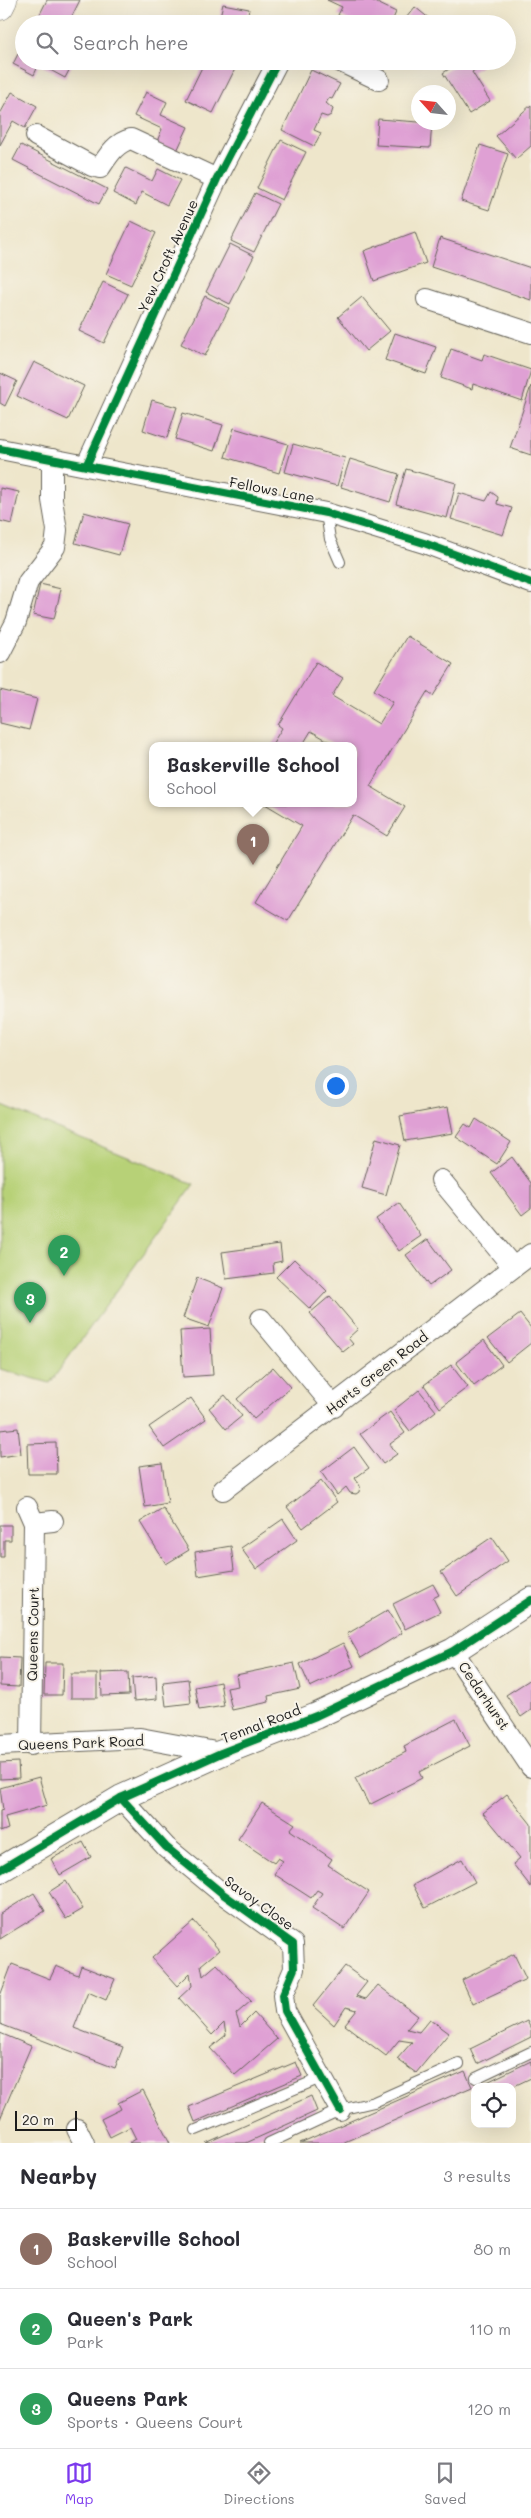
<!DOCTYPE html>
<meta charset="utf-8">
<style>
:root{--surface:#fff;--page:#f7f7f7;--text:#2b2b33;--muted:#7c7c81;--line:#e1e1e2;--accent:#7c3aed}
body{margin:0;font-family:Mali,sans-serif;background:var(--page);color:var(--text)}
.controls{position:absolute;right:15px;bottom:15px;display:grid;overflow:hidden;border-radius:10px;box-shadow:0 5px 20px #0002}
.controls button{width:45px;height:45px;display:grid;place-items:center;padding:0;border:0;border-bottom:1px solid var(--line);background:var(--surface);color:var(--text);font:25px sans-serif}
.compass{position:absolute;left:411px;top:85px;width:45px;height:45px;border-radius:50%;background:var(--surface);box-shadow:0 5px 20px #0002;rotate:297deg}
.scale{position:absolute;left:15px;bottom:12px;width:62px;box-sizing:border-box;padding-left:5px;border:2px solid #1c1c1c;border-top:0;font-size:14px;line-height:18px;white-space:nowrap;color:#1c1c1c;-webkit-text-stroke:4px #f7f3e8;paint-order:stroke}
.you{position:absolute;left:335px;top:1085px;width:18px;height:18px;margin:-12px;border:4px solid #fff;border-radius:50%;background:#1a73e8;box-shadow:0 0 0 8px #1a73e833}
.badge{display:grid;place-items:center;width:32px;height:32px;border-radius:50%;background:var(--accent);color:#fff;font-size:16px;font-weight:700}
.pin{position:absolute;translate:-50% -41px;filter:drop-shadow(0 1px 2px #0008)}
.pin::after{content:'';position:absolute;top:26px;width:18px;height:15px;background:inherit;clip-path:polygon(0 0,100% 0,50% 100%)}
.popup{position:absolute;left:149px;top:742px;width:208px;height:65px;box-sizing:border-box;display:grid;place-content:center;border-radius:10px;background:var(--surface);filter:drop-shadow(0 1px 4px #0005);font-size:16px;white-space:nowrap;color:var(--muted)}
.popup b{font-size:19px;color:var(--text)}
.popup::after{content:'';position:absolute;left:50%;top:100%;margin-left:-10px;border:10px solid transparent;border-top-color:var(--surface)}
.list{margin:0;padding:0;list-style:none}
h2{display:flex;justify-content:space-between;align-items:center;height:65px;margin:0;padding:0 20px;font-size:21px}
h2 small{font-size:16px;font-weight:400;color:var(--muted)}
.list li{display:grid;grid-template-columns:32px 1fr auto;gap:15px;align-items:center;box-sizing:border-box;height:80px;padding:0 20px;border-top:1px solid var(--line)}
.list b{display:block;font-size:19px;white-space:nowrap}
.list p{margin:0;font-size:16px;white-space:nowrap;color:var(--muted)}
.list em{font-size:16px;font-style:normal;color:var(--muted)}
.icon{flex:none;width:28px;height:28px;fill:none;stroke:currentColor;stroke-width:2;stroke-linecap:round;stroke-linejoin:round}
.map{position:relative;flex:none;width:531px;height:2143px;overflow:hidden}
.search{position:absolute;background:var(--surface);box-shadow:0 5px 20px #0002;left:15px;right:15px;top:15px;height:55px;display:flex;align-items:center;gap:12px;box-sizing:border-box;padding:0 18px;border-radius:28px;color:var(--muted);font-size:19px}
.sheet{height:305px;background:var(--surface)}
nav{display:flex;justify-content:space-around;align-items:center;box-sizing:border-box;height:70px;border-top:1px solid var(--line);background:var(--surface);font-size:14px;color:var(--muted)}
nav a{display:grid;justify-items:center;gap:2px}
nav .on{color:var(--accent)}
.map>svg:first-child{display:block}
.green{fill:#b7d177;stroke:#6a764a}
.building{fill:#dfa0d4}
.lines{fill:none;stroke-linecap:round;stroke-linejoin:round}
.service-casing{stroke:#666359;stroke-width:12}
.minor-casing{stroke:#666359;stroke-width:22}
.tertiary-casing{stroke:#666359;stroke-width:27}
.primary-casing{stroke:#666359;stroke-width:29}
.service{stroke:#fff;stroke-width:10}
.minor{stroke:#fff;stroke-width:20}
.tertiary{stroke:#fff;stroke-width:25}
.primary{stroke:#fff;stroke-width:28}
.cycleway-casing{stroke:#f7f3e8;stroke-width:11}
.cycleway{stroke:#00873e;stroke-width:8}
.labels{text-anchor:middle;stroke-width:4;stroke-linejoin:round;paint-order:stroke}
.street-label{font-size:14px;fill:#1c1c1c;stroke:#f7f3e8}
</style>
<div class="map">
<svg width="531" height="2143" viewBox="0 0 531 2143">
<rect width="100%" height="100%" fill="#f7f3e8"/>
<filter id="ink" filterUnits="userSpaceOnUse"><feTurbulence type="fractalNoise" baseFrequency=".02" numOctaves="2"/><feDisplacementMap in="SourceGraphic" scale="10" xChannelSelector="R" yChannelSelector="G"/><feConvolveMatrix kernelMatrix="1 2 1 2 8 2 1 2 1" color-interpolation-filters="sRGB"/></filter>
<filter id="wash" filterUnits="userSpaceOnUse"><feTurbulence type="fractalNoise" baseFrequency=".0096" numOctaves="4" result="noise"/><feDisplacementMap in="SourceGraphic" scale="20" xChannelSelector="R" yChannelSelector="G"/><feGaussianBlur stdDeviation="1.12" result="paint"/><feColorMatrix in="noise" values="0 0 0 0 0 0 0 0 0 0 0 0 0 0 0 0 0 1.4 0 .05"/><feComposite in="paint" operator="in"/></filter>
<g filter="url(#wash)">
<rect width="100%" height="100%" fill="#eee6cb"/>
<path class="green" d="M0 1105 194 1184 50 1383 0 1369Z"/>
<g id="blocks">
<g class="building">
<path d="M47 0H80L68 24H40L36 22Z"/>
<path d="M327 0H371L396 12 391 24H356L338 15 342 7Z"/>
<path d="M223 4 249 9 246 24H218Z"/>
<path d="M415 7 436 24H401Z"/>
<path d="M24 42V61H74L65 78 39 64 34 75 13 64Z"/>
<path d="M205 61H230L237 65 213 113 186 100Z"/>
<path d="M461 61H477L481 66 472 72 490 101 469 114 443 73Z"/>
<path d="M311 70 340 84 332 99 329 98 326 103 333 109 331 115 327 117 321 115 314 130 321 133 314 146 282 130Z"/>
<path d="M12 92 37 106 25 128 13 121 0 145V114Z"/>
<path d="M146 92 167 102 161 115 188 127 176 153 156 144 162 129 134 116Z"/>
<path d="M531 105V146L516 159 496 136Z"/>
<path d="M378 119 432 123 430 148 376 145Z"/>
<path d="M281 140 306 152 282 200 257 188Z"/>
<path d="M21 145 107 189 99 204 13 160Z"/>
<path d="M480 145 508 154 489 210 461 201Z"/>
<path d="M126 168 152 181 158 169 180 180 167 205 142 192 136 205 113 193Z"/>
<path d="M255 193 278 204 254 252 231 241Z"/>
<path d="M131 221 156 233 131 285 106 274Z"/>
<path d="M415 232 426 263 374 281 364 251Z"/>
<path d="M440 238 531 268V300L431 267Z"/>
<path d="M230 244 254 256 230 304 206 292Z"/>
<path d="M103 282 128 294 104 343 79 331Z"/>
<path d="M205 296 229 308 205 356 181 344Z"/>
<path d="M362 297 390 331 366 351 338 317Z"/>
<path d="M395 333 436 347 426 374 385 360Z"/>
<path d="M451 349 482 360 484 354 531 370 522 401 473 384 472 389 441 378Z"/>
<path d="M34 362 84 386 68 420 17 396Z"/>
<path d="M0 373 17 381 5 406 0 403Z"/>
<path d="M531 386V455L510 448Z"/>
<path d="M152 400 177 407 167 438 143 430Z"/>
<path d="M183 413 223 425 214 451 175 439Z"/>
<path d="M234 428 288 444 279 473 225 457Z"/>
<path d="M293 444 345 458 337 486 285 472Z"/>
<path d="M350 459 399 474 390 502 341 487Z"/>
<path d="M406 469 456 483 447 518 396 504Z"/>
<path d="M0 488 19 492 12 524 0 521Z"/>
<path d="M491 492 498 497 497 504 512 508 503 535 451 519 459 493 486 501Z"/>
<path d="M84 512 128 524 119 555 75 543Z"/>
<path d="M40 584 61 589 54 619 33 615Z"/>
<path d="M407 636 453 664 433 696 427 692 370 786 405 807 387 836 353 815 288 921 256 902 302 826 265 804H353V746H337L311 731 302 746H271L282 728 278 725 316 662 343 678 332 696 379 724 393 702 374 690Z"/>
<path d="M0 690 37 699 29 730 0 723Z"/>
<path d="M448 1107 453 1133 405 1141 400 1116Z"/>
<path d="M476 1119 511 1142 497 1164 456 1137 465 1124 471 1128Z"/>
<path d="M376 1138 400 1145 386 1195 362 1188Z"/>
<path d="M512 1157 531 1183V1208L522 1215 491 1173Z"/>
<path d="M399 1203 421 1236 399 1251 376 1219Z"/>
<path d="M428 1239 451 1270 429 1286 406 1255Z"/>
<path d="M280 1244 282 1261 273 1263 274 1273 226 1279 222 1252Z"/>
<path d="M294 1259 327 1291 310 1309 276 1277Z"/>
<path d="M197 1278 223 1288 209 1327 183 1318Z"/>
<path d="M330 1296 358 1329 348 1338 353 1344 343 1352 310 1313Z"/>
<path d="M520 1314 531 1328V1343L507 1362 488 1338Z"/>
<path d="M210 1329 213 1375 183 1377 180 1331Z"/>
<path d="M484 1340 502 1365 474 1386 456 1362Z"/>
<path d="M451 1365 468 1387 440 1408 424 1385Z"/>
<path d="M273 1367 291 1387 254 1419 237 1399Z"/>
<path d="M419 1390 436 1411 410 1431 394 1410Z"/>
<path d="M225 1395 242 1416 226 1429 209 1408Z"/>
<path d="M191 1398 206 1419 164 1448 149 1427Z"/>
<path d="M390 1412 405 1433 390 1444 397 1454 383 1464 360 1434Z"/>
<path d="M18 1428 21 1454 0 1457V1430Z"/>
<path d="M56 1443 57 1474H28L27 1444Z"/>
<path d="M354 1447 369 1468 355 1478 360 1486 359 1492 356 1494 350 1493 346 1487 337 1495 321 1472Z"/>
<path d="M162 1463 168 1503 145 1507 139 1466Z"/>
<path d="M321 1481 337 1502 303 1528 287 1507Z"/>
<path d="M163 1508 189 1550 166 1564 140 1522Z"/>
<path d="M283 1519 297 1540 256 1569 241 1548Z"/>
<path d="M0 1525H11V1540H4V1557H0Z"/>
<path d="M492 1537 508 1561 457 1596 441 1572Z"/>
<path d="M231 1546 234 1570 198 1576 195 1552Z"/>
<path d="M433 1584 439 1595 433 1598 440 1612 405 1629 393 1604Z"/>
<path d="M388 1610 402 1633 361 1658 347 1634Z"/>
<path d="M343 1643 354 1666 310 1687 300 1664Z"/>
<path d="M0 1657 20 1658 19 1687 0 1686Z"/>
<path d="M45 1663H63L62 1695H44Z"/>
<path d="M294 1663 300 1689 268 1696 269 1702 232 1710 227 1688 238 1686 236 1675Z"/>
<path d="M128 1672 129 1695 102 1696 101 1673Z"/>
<rect x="71" y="1674" width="26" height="24"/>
<path d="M156 1676 157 1699 134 1701 132 1678Z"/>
<path d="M188 1679 191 1703 166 1706 163 1682Z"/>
<path d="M531 1679V1710L521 1717 506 1695Z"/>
<path d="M220 1682 224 1706 199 1710 195 1687Z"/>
<path d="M456 1719 470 1746 419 1772 422 1778 369 1805 355 1778 406 1752 404 1746Z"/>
<path d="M18 1762 19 1778 0 1779V1763Z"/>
<path d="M39 1777 47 1805 5 1817 8 1829 0 1832V1811L3 1810 0 1788Z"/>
<path d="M507 1794 531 1824V1887L513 1864 520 1858 483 1813Z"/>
<path d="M262 1803 295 1824 290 1830 332 1859 328 1865 369 1892 344 1929 312 1908 322 1893 317 1890 311 1898 274 1874 283 1861 278 1858 274 1863 238 1839Z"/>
<path d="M83 1842 91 1857 60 1875 51 1859Z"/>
<path d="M462 1859 475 1882 425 1908 413 1885Z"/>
<path d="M66 1881 83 1909 66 1919 49 1892Z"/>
<path d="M34 1893 45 1911 0 1939V1914Z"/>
<path d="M194 1921 219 1950 201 1965 203 1976 217 1964 251 2001 236 2014 240 2027 254 2013 277 2039 235 2075 210 2048 226 2035 224 2023 212 2035 179 1998 192 1986 190 1973 177 1986 152 1958Z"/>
<path d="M514 1954 526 1979 473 2004 462 1980Z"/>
<path d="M12 1964 50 1979 56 1966 78 1975 81 1966 115 1979 106 2000 88 1992 74 2028 123 2047 115 2068 0 2024V1996Z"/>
<path d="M345 1966 367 1982 356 1996 366 1999 378 1985 418 2016 407 2029 419 2032 430 2019 449 2033 416 2073 397 2059 412 2042 399 2040 386 2056 345 2025 357 2010 346 2007 334 2025 313 2006Z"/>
<path d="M527 2021 531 2029V2037L477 2064 470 2049Z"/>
<path d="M0 2033 31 2046 0 2119Z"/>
<path d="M531 2061V2078L512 2087H484L483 2084Z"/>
<path d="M296 2062 302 2076 195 2122 189 2107Z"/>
<path d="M465 2071 472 2087 342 2143H300Z"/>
<path d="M143 2090 170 2143H129L136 2139 130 2127 110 2137 101 2119 121 2109 118 2103Z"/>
<path d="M311 2096 317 2111 246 2143H206Z"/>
</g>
</g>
</g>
<g filter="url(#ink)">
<use href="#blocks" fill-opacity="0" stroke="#666359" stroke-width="1"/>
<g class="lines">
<g class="service-casing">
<g id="service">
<path d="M326 513 330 539 340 562"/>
<path d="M476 2078 531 2052"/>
<path d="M196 2130 321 2078"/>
<path d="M269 2143 340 2110 374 2102 459 2064"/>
</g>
</g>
<g class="minor-casing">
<g id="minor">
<path d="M339 61 379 80"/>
<path d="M36 136 92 166 100 168C108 156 115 143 131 139L217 179"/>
<path d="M427 299 531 333"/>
<path d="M0 449 326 513 424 543 531 583"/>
<path d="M87 464 217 179 278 61"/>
<path d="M0 653 16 622 28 582 55 547 57 530 52 500V459"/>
<path d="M441 1180 513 1267"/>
<path d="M261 1319 334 1407"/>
<path d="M223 1490 531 1254"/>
<path d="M27 1507 34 1523 31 1745"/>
<path d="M34 1523 53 1521"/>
<path d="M453 1651 531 1767"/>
<path d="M0 1745 140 1738 221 1753"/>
<path d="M121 1798 166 1847 223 1894 293 1944 294 1969 283 1995 285 2011 340 2110"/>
<path d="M77 2129 84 2143"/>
</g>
</g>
<g class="tertiary-casing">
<path id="tertiary" d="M0 1870 121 1798 221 1753 316 1716 453 1651 531 1600"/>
</g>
<g class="primary-casing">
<path id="primary" d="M0 6 3 0"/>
</g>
<use href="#service" class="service"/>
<use href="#minor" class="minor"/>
<use href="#tertiary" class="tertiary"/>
<use href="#primary" class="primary"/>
<g class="cycleway-casing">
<g id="cycleway">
<path d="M0 449 326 513 424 543 531 583"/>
<path d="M87 464 217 179 278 61"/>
<path d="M121 1798 166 1847 223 1894 293 1944 294 1969 283 1995 285 2011 340 2110"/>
<path d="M0 1870 121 1798 221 1753 316 1716 453 1651 531 1600"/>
</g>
</g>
<use href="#cycleway" class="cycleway"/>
</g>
</g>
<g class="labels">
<g class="street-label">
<text transform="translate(168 256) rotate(-65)" y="5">Yew Croft Avenue</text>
<text transform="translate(272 490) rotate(11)" y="5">Fellows Lane</text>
<text transform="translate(377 1373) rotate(-38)" y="5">Harts Green Road</text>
<text transform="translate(33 1634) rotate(-89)" y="5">Queens Court</text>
<text transform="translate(484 1696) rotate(56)" y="5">Cedarhurst</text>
<text transform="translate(261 1724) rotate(-21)" y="5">Tennal Road</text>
<text transform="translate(81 1743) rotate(-2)" y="5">Queens Park Road</text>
<text transform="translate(259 1903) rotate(36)" y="5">Savoy Close</text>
</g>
</g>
</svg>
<div class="controls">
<button><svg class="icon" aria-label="locate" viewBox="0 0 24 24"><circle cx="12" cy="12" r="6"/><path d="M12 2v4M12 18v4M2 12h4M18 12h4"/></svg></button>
</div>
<svg class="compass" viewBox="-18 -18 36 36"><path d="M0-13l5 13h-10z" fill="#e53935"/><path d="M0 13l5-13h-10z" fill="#7c7c81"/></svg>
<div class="scale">20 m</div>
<div class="you"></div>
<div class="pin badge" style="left:253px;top:865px;background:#8d6e63">1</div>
<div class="popup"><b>Baskerville School</b>School</div>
<div class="pin badge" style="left:64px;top:1276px;background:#2e9e5b">2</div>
<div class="pin badge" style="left:30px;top:1323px;background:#2e9e5b">3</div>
<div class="search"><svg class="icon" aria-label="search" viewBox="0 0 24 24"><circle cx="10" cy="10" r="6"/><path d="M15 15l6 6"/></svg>Search here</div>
</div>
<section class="sheet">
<h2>Nearby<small>3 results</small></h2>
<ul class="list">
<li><span class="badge" style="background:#8d6e63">1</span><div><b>Baskerville School</b><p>School</p></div><em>80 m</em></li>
<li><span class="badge" style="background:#2e9e5b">2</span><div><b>Queen's Park</b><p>Park</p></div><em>110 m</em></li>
<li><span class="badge" style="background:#2e9e5b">3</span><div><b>Queens Park</b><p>Sports · Queens Court</p></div><em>120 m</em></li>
</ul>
</section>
<nav>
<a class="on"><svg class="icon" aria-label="map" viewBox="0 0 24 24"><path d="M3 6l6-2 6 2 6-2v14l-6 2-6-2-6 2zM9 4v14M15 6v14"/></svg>Map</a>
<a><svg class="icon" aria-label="directions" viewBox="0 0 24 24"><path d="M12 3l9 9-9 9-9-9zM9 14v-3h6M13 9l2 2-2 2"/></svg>Directions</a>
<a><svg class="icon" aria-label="saved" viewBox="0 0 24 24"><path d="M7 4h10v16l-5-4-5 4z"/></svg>Saved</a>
</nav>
